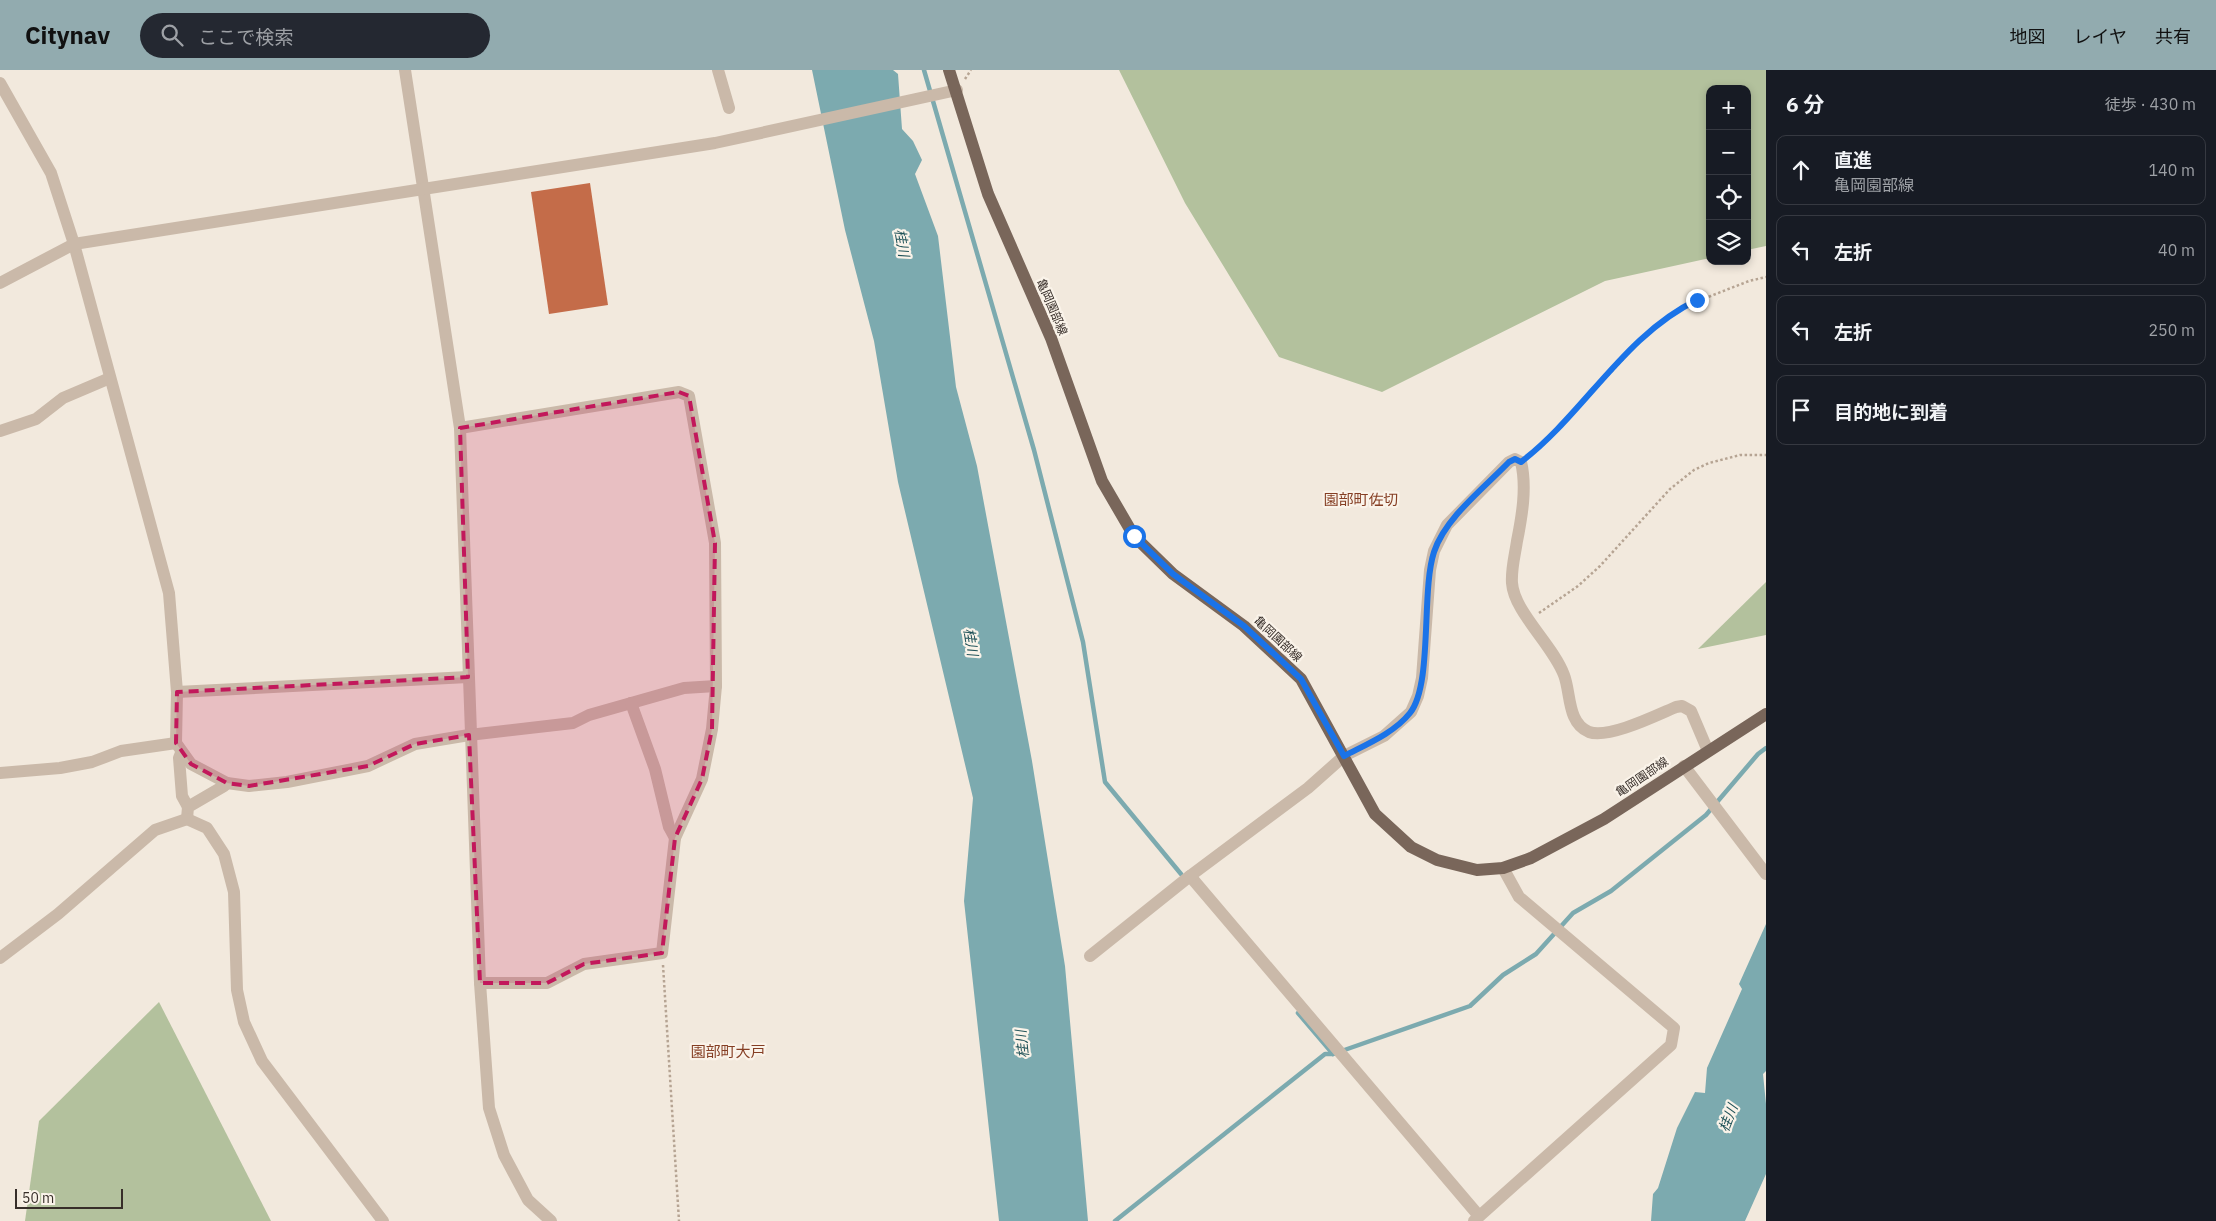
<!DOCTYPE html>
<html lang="ja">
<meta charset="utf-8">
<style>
:root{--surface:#171b24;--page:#242831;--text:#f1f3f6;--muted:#9ea1a6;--line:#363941;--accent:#92abaf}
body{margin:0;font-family:"IBM Plex Sans","Noto Sans JP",sans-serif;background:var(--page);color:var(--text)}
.controls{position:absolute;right:15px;top:15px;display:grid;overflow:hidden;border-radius:10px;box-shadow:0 2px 8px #0003}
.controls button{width:45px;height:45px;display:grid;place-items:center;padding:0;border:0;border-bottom:1px solid var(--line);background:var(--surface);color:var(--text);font:25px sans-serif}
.scale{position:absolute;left:15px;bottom:12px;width:108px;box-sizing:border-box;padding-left:5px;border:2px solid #372e29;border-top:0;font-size:14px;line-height:18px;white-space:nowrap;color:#372e29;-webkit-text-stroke:4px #faf3e9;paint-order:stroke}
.stop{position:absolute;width:15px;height:15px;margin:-11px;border:4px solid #1a73e8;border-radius:50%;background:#fff}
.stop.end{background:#1a73e8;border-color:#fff;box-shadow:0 1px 5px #0008}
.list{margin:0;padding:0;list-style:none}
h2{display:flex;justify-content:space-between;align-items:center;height:65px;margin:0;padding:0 20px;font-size:21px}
h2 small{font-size:16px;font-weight:400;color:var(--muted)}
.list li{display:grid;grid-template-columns:32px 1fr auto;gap:15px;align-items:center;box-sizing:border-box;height:70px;margin:0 10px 10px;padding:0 10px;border:1px solid var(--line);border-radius:10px}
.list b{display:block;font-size:19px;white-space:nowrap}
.list p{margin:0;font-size:16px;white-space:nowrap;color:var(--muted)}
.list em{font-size:16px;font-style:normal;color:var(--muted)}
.icon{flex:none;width:28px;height:28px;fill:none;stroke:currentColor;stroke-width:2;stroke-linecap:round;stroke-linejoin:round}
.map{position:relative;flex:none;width:1766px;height:1151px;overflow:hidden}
header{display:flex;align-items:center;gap:30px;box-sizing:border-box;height:70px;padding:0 25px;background:var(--accent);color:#111}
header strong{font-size:24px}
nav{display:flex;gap:28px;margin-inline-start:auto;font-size:18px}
.search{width:350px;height:45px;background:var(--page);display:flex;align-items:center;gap:12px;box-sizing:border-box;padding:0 18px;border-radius:28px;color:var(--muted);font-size:19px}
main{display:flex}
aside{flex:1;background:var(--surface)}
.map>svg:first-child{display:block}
.green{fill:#b3c19d}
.water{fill:#7caaaf}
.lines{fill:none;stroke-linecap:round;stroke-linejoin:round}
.stream{stroke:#7caaaf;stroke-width:4.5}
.building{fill:#c46c49}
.path{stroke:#b6a493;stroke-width:2.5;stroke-dasharray:2.5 2.5;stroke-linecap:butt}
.minor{stroke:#cab9a9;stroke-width:12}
.major{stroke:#79665a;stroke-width:12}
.route{stroke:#1a73e8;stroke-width:6}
.marked{fill:#c2185b;fill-opacity:0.2;stroke:#c2185b;stroke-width:4;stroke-dasharray:10 6;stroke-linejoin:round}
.labels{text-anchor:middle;stroke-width:4.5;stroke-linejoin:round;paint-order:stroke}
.street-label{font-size:12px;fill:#372e29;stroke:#faf3e9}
.water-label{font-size:14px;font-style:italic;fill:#1f5258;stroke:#faf3e9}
.quarter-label{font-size:15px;fill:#853e23;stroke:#faf3e9}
</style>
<header>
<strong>Citynav</strong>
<div class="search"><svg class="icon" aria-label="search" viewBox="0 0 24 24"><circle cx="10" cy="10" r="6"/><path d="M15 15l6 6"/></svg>ここで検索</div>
<nav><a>地図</a><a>レイヤ</a><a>共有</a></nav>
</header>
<main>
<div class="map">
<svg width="1766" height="1151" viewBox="0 0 1766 1151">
<rect width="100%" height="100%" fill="#f2e9dd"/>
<g class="green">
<path d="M1119 0H1766V176L1747 180V19H1710V188L1605 211 1382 322 1279 287 1185 133Z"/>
<path d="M1766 512V565L1698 579Z"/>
<path d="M159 932 271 1151H25L39 1051Z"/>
</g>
<g class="water">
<path d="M812 0H893L898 4 902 59 913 71 922 90 915 104 938 166 956 317 977 396 1032 691 1065 896 1088 1151H999L964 831 973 728 898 412 874 271 845 160Z"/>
<path d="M1766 854V1001L1763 1004 1766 1034V1104L1745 1151H1651L1653 1124 1658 1118 1677 1058 1695 1022 1705 1023 1707 998 1742 919 1739 914Z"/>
</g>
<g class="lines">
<g class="stream">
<path d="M924 0 1034 380 1083 572 1105 712 1181 804"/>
<path d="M1298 943 1333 984"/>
<path d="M1115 1151 1325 984H1333L1470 936 1503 905 1536 884 1573 843 1611 821 1706 745 1758 684 1766 678"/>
</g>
</g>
<path class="building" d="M590 113 608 235 549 244 531 122Z"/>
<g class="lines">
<g class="path">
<path d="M965 9 971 0"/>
<path d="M1531 384 1543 375 1640 271 1680 238 1749 211 1766 207"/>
<path d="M1539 543 1578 516 1600 496 1670 419 1694 400 1709 393 1740 385H1766"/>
<path d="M663 895 679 1151"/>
</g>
<g class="minor">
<path d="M405 0 460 358 480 913 489 1038 504 1085 528 1130 551 1151"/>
<path d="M718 0 729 38"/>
<path d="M0 13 51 103 74 174 169 523 177 622 176 673 191 694 227 713 249 716 287 712 368 696 415 674 469 665 573 653 589 645 684 618 716 616"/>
<path d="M0 213 74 174 715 73 957 20"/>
<path d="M460 358 679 322 689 326 715 473 716 616 712 659 702 709 675 768 662 883 584 894 547 913H480"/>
<path d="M0 361 36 349 63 328 110 308"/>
<path d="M177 622 468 607"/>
<path d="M631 633 655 699 669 757 675 768"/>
<path d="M181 683 179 688 182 726 188 737"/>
<path d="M1684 696 1766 804"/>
<path d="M0 703 60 698 92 692 121 681 176 673"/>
<path d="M187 749 188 737 224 716 227 713"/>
<path d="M1190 806 1479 1146"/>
<path d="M1090 886 1190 806 1308 718 1344 686 1384 666 1411 642 1418 626 1422 608 1430 500 1434 481 1447 455 1509 392 1515 389 1521 392C1527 417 1522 446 1517 471 1515 485 1511 499 1512 513 1514 542 1553 575 1564 605 1571 623 1567 653 1589 662 1609 669 1657 645 1676 637L1682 636 1691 641 1708 681"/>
<path d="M0 888 58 844 155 760 187 749 207 758 224 784 234 822 237 920 244 952 262 991 383 1151"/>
<path d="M1474 1151 1671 975 1674 958 1519 827 1503 798"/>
</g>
<path class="major" d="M949 0 988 124 1051 268 1102 411 1134 466 1173 504 1244 556 1301 609 1375 744 1411 777 1437 790 1477 800 1503 798 1531 788 1604 749 1766 644"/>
</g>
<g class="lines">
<path class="route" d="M1134 466 1173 504 1244 556 1301 609 1344 686C1367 674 1394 663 1410 643 1433 614 1421 521 1434 482 1445 448 1485 417 1509 392L1515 389 1521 392C1584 344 1624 265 1697 230"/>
</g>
<path class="marked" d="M679 322 689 326 715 473 712 659 702 709 675 768 662 883 584 894 547 913H480L469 665 415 674 368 696 249 716 227 713 191 694 176 673 177 622 468 607 460 358Z"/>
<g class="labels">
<g class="street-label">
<text transform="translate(1052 237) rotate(67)" y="4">亀岡園部線</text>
<text transform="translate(1278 569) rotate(43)" y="4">亀岡園部線</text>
<text transform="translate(1642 707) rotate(-34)" y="4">亀岡園部線</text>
</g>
<g class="water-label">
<text transform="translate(902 173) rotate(80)" y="5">桂川</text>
<text transform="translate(971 572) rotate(81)" y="5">桂川</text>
<text transform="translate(1022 974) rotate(-96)" y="5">桂川</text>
<text transform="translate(1728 1048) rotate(-69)" y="5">桂川</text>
</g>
<g class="quarter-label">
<text x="1361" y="435">園部町佐切</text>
<text x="728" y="987">園部町大戸</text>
</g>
</g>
</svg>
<div class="controls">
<button>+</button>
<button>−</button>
<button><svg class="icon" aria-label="locate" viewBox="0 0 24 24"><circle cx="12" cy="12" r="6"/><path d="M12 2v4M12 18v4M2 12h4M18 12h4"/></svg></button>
<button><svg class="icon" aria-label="layers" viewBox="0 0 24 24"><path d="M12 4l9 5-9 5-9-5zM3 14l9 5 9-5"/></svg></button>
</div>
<div class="scale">50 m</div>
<div class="stop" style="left:1134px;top:466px"></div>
<div class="stop end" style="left:1697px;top:230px"></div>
</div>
<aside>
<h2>6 分<small>徒歩 · 430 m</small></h2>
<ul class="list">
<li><svg class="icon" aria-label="ahead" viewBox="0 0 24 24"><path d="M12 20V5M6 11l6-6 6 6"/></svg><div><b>直進</b><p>亀岡園部線</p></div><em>140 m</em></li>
<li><svg class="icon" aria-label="left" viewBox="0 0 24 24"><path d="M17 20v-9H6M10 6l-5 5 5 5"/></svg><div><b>左折</b></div><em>40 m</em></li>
<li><svg class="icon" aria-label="left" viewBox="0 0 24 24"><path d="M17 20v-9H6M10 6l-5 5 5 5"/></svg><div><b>左折</b></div><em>250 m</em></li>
<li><svg class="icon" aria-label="arrive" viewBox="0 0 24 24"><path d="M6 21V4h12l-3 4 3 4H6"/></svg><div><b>目的地に到着</b></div></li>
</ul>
</aside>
</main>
